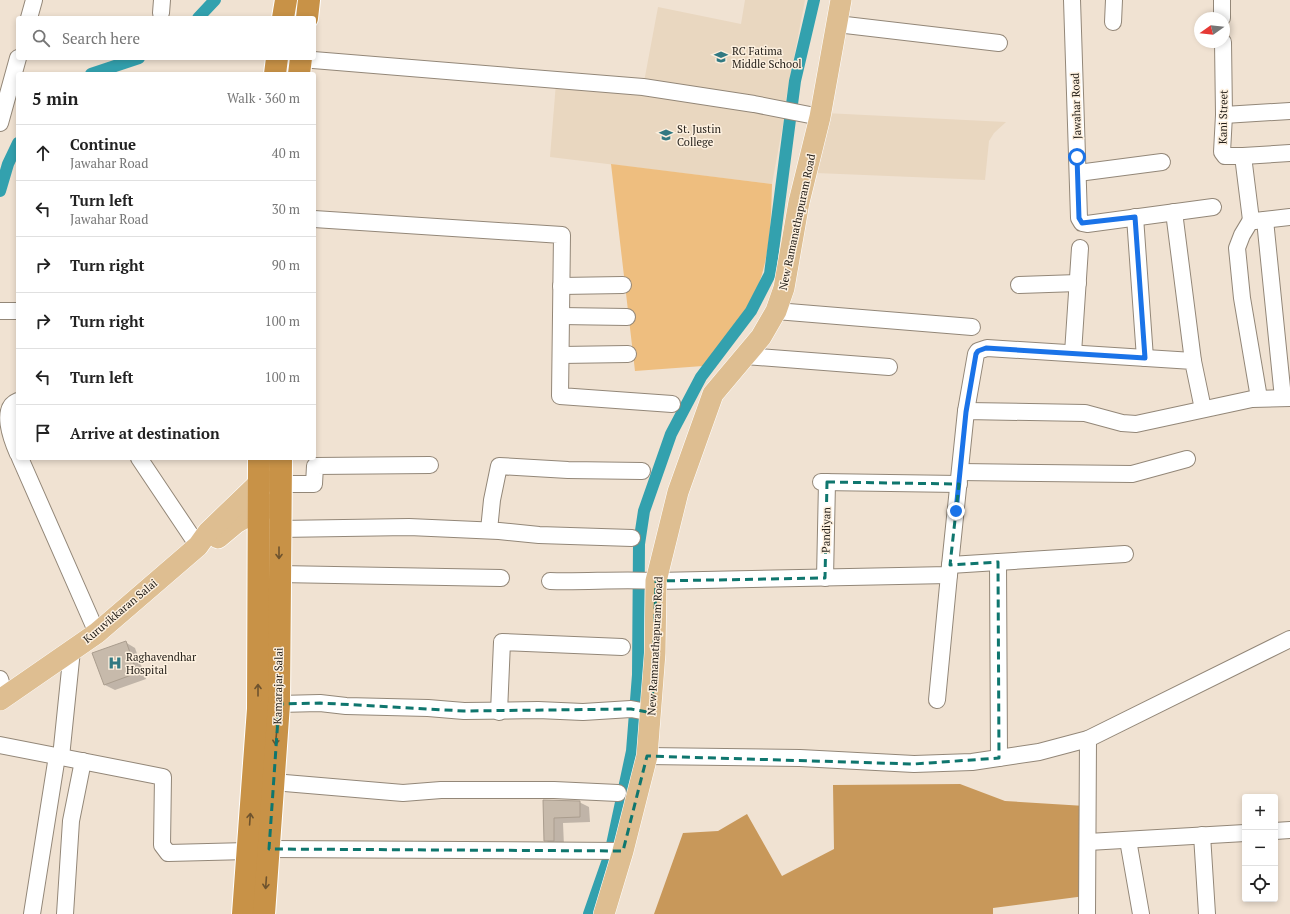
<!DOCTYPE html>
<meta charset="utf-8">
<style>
:root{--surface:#fff;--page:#f6f6f6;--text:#222;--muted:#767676;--line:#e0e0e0}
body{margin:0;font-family:"PT Serif",serif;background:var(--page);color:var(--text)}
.controls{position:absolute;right:12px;bottom:12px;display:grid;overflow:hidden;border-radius:4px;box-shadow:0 2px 6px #0003}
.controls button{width:36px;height:36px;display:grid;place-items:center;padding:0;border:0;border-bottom:1px solid var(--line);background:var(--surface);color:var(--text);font:20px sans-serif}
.compass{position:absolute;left:1194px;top:12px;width:36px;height:36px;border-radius:50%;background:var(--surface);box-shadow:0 2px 6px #0003;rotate:255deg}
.stop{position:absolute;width:12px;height:12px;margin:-9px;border:3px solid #1a73e8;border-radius:50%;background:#fff}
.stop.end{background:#1a73e8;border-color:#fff;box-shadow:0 1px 4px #0008}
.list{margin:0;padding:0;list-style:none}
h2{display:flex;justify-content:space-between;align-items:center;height:52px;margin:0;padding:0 16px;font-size:17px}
h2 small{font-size:13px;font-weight:400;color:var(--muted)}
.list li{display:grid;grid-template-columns:26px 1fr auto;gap:12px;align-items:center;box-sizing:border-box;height:56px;padding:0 16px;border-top:1px solid var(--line)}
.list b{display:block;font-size:15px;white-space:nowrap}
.list p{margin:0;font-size:13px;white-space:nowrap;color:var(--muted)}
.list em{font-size:13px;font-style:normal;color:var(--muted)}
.icon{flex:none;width:22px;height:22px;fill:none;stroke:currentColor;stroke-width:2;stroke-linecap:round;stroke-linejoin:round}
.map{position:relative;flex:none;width:1290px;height:914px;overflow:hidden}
.search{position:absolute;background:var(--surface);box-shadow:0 2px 6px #0003;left:16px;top:16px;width:300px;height:44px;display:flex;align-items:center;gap:10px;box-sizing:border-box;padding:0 14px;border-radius:4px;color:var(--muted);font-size:15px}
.panel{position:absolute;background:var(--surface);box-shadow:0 2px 6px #0003;left:16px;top:72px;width:300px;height:388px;border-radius:4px}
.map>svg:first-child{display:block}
.built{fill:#e9d7c0}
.green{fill:#eebe7f}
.forest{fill:#c8985a}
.shadow{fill:#0003}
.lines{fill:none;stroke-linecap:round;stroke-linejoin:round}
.canal{stroke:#33a1ae;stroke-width:12}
.building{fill:#c7baab;stroke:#aa9d8e}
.minor-casing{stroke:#938778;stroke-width:18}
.major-casing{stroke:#fff;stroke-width:22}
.highway-casing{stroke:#fff;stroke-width:24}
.minor{stroke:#fff;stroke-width:16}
.major{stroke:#debe91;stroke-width:21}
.highway{stroke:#c89247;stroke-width:22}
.oneway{stroke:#6e532e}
.route{stroke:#1a73e8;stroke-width:5}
.marked{fill:none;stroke:#0f766e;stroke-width:3;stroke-dasharray:8 5;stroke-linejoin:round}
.labels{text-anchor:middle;stroke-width:3;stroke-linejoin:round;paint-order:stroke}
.poi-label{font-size:11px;fill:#25201a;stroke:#fdf0df;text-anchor:start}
.street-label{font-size:11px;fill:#25201a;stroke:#fdf0df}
</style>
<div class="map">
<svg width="1290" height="914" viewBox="0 0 1290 914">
<rect width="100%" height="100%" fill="#f0e2d2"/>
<g class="built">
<path d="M745 0H805L785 104 644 82 658 7 741 24Z"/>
<path d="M556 83 785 113 772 184 550 157Z"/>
<path d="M825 113 1006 122 994 133 989 141 985 180 816 173Z"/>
</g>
<path class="green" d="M611 164 772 184C771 225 770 263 752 300 741 324 719 345 703 366L635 371Z"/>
<path class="forest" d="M960 784 1005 801 1085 806V896L993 908V914H654L683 833 718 831 747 814 782 876 834 849 833 785Z"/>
<g class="shadow">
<path d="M125 642 135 648 146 679 115 690 105 685Z"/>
<path d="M544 801 579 802 589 807 590 822 563 823 564 846H555L545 840Z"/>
</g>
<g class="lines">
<g class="canal">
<path d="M198 18 215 0"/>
<path d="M91 74 139 58"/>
<path d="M0 191 8 164 18 143"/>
<path d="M589 914 610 854 632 751 638 675 639 544 644 511 671 434 701 377 751 311 770 274 795 81 814 0"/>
</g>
</g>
<g class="building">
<path d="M126 641 137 673 104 685 92 653Z"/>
<path d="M543 800 580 801V817L554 818V841H544Z"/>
</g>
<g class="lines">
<g class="minor-casing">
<g id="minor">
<path d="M1072 0 1079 218 1082 223 1087 224 1213 207"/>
<path d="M1222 0V18"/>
<path d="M161 13 162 0"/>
<path d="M29 18 34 0"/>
<path d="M1113 22 1114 0"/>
<path d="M837 24 999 43"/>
<path d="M1223 42 1224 115 1222 152 1225 156H1243L1251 220"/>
<path d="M301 59 643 87 754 104 820 117"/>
<path d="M1224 115 1290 111"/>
<path d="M0 123 18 58"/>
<path d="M1243 156 1290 153"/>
<path d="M1078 173 1162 162"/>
<path d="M1174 212 1193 361"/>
<path d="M1135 217 1145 358"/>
<path d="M314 219 562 235 560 396 672 404"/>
<path d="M1251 220 1242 235 1237 248 1242 298 1259 398"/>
<path d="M1265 220 1283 398"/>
<path d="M1255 221 1290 217"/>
<path d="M1019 285 1078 283"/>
<path d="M561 286 623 285"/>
<path d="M0 311H18"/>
<path d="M776 311 972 327"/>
<path d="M561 316 627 317"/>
<path d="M1073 353 1080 248"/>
<path d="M561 355 628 354"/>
<path d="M745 356 889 367"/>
<path d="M18 401C0 408 11 438 18 454"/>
<path d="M966 411 976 354 978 351 987 348 1193 361 1203 409"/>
<path d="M20 458 97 633"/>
<path d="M139 458 198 546"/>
<path d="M960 472 1132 474 1187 459"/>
<path d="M821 482 959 484"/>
<path d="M280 484H314L315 466 430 465"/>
<path d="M272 523 279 529 409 527 499 531 539 535 632 538"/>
<path d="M489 530 492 500 499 466 568 470 642 471"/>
<path d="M998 562 999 758"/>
<path d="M950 565 1125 554"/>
<path d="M279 574 501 578"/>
<path d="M825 578 827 482"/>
<path d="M550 581C586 582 621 579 656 581L949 575 966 411 1085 413 1122 423 1136 424 1252 399 1290 398"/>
<path d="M0 679 5 696"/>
<path d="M937 700 949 575"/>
<path d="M279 704 320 703 346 706 428 708 464 711 538 710 583 712 631 709 652 713"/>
<path d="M499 712 502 642 622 647"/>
<path d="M0 745 163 777 162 845 168 853 248 851"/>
<path d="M647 756 800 758 914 764 972 762 1039 752 1088 739 1290 639"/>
<path d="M61 757 72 650"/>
<path d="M273 782 403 793 441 790H554L618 793"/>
<path d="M1275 831 1290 830"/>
<path d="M1202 835 1207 914"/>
<path d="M1128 840 1141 914"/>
<path d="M1088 842 1245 833"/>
<path d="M269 849 623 851"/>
<path d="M32 914 57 756"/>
<path d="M65 914 71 821 83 761"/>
<path d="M1087 914 1088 739"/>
</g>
</g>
<g class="major-casing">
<g id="major">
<path d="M218 538 236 523 248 516 259 513 273 504"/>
<path d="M0 700 97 633 198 546 208 532 260 482 271 481"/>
<path d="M604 914 623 851 647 756 655 653 656 581 678 492 713 394 761 337 776 311 784 288 799 202 820 117 841 0"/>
</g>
</g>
<g class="highway-casing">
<g id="highway">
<path d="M283 18 286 0"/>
<path d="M307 18 309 0"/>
<path d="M275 74 277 58"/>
<path d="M299 74 301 58"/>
<path d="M243 914 258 709 259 458"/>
<path d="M264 914 279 704 281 458"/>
</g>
</g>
<use href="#minor" class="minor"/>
<use href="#major" class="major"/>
<use href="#highway" class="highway"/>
</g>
<defs><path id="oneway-shaft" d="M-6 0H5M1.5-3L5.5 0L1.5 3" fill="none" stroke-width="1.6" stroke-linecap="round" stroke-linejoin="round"/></defs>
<g class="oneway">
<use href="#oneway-shaft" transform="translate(279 553) rotate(90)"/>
<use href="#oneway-shaft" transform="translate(258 690) rotate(-90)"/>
<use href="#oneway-shaft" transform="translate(276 739) rotate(95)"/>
<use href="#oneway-shaft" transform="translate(250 819) rotate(-86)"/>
<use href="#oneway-shaft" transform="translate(266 883) rotate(94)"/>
</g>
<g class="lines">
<path class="route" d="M956 511 966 412 976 354 978 351 986 348 1145 358 1135 217 1082 223 1079 218 1077 157"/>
</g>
<path class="marked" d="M827 482 959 484 950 565 998 562 999 758 914 764 647 756 623 851 269 849 279 704 320 703 464 711 631 709 652 713 656 581 825 578Z"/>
<defs>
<g id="school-bare" transform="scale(1.08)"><path d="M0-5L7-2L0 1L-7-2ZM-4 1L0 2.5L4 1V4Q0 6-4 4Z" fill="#317982" stroke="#fdf0df" stroke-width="2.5" paint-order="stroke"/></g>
<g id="hospital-bare" transform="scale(1.08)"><path d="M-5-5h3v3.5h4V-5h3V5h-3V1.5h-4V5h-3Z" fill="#317982" stroke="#fdf0df" stroke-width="2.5" paint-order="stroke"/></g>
</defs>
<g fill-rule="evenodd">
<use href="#school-bare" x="721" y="57"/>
<use href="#school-bare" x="666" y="135"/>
<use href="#hospital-bare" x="115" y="663"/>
</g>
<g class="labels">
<g class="poi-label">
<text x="732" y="55">RC Fatima<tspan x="732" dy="13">Middle School</tspan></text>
<text x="677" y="133">St. Justin<tspan x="677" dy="13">College</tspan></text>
<text x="126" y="661">Raghavendhar<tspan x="126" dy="13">Hospital</tspan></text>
</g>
<g class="street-label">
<text transform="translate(1076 106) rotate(-92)" y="4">Jawahar Road</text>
<text transform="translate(1223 117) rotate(-89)" y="4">Kani Street</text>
<text transform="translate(797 222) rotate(-78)" y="4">New Ramanathapuram Road</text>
<text transform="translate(826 530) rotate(-89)" y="4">Pandiyan</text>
<text transform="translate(120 611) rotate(-40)" y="4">Kuruvikkaran Salai</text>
<text transform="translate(655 646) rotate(-87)" y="4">New Ramanathapuram Road</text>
<text transform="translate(278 686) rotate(-89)" y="4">Kamarajar Salai</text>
</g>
</g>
</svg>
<div class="controls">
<button>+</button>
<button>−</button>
<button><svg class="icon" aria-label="locate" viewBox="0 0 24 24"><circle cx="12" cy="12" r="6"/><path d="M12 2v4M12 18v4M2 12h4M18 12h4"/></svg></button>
</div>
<svg class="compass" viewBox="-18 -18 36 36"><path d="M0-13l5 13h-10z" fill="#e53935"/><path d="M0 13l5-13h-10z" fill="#767676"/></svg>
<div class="stop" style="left:1077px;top:157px"></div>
<div class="stop end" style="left:956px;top:511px"></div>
<div class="search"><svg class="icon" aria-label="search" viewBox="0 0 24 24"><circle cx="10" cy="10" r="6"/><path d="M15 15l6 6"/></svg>Search here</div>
<section class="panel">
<h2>5 min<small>Walk · 360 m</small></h2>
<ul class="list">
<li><svg class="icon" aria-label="ahead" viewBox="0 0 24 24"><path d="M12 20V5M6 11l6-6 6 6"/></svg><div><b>Continue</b><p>Jawahar Road</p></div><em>40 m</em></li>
<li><svg class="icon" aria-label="left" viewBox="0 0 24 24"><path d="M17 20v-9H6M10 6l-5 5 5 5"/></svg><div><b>Turn left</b><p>Jawahar Road</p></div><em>30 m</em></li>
<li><svg class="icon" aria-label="right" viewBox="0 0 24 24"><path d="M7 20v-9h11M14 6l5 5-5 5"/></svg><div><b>Turn right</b></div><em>90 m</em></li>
<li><svg class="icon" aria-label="right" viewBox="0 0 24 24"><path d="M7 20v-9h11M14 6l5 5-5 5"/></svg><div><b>Turn right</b></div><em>100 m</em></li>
<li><svg class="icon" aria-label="left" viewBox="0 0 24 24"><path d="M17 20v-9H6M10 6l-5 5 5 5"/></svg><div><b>Turn left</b></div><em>100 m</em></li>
<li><svg class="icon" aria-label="arrive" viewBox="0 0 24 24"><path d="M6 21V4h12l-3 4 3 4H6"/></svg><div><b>Arrive at destination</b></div></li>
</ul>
</section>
</div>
